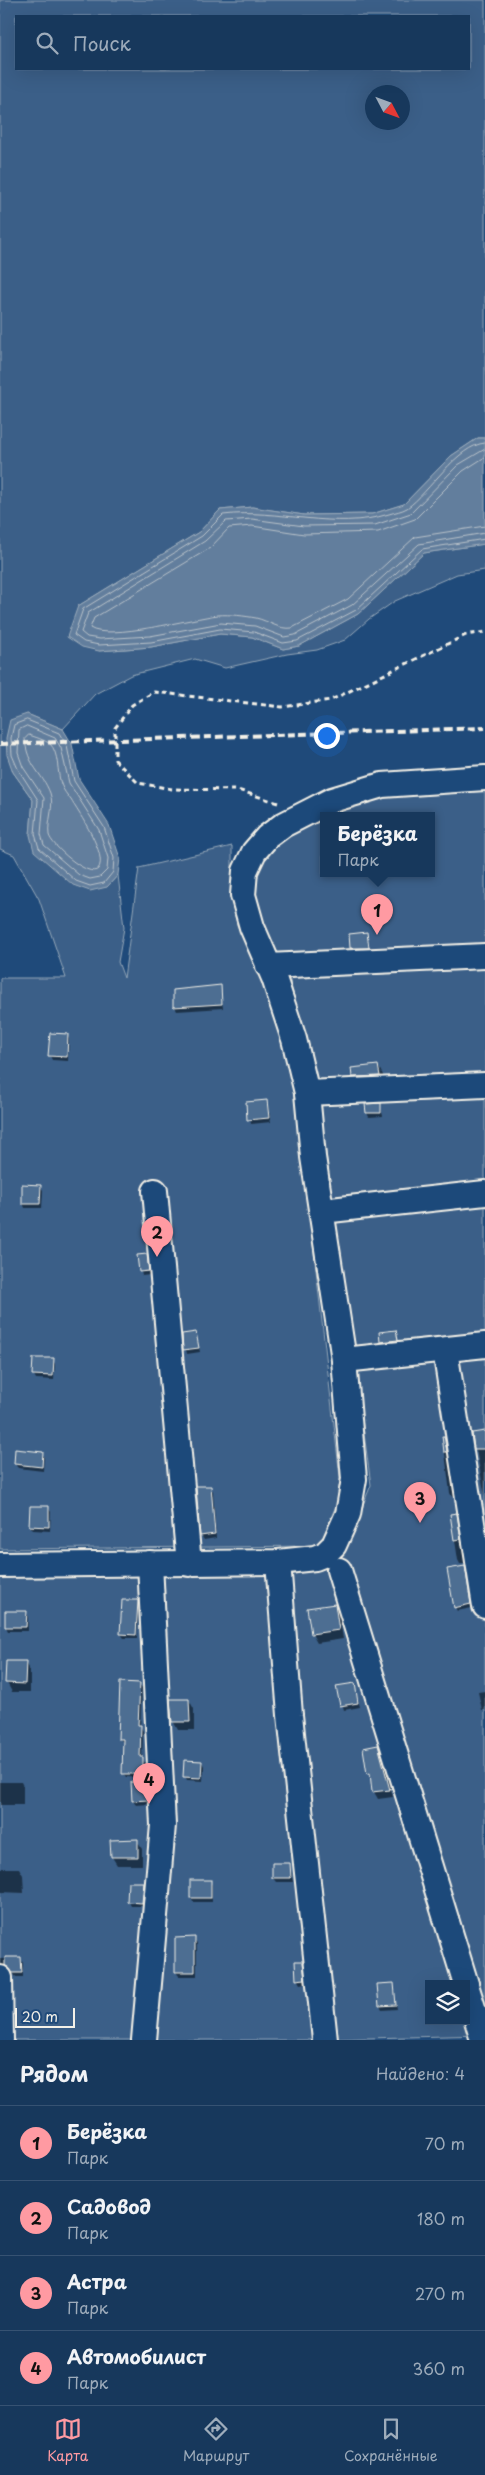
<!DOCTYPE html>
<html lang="ru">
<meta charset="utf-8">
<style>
:root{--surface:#17385c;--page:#244365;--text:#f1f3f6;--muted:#9eacbb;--line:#365272;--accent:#ff9aa2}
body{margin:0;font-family:"Playpen Sans",sans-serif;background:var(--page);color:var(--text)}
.controls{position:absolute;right:15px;bottom:15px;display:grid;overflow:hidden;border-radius:0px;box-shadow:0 5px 20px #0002}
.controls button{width:45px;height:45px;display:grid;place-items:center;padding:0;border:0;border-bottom:1px solid var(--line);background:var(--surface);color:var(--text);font:25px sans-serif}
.compass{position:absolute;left:365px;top:85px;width:45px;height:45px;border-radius:50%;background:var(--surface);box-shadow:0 5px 20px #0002;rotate:131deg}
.scale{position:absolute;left:15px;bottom:12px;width:60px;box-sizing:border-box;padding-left:5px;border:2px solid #f4f1e8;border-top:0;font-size:14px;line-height:18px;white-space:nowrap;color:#f4f1e8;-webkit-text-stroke:4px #1f4a7a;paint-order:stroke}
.you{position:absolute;left:326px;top:735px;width:18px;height:18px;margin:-12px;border:4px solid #fff;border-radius:50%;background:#1a73e8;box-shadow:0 0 0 8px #1a73e833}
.badge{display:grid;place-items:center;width:32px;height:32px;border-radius:50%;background:var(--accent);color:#111;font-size:16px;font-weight:700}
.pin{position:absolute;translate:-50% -41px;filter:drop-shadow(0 1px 2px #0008)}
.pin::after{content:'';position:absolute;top:26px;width:18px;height:15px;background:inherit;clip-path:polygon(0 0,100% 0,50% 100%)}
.popup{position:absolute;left:320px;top:812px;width:115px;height:65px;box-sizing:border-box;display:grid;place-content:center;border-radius:0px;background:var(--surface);filter:drop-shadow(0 1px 4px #0005);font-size:16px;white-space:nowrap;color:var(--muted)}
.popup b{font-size:19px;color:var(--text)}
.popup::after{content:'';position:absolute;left:50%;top:100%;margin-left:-10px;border:10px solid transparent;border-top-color:var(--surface)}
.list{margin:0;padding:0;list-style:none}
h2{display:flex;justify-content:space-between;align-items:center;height:65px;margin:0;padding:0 20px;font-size:21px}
h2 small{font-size:16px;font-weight:400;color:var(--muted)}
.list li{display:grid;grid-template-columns:32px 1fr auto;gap:15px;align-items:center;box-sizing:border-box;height:75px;padding:0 20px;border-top:1px solid var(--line)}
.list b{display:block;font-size:19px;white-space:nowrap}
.list p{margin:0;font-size:16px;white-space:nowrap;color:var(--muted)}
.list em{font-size:16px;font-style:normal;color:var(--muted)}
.icon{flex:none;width:28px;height:28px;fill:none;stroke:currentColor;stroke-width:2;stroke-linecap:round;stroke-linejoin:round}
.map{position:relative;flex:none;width:485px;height:2040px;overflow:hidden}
.search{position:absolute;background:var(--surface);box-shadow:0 5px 20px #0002;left:15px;right:15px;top:15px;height:55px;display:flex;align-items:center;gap:12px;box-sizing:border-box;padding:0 18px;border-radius:0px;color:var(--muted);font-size:19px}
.sheet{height:365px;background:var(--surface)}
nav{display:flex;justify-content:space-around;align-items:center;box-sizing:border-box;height:70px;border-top:1px solid var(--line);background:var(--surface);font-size:14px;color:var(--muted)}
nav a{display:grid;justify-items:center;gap:2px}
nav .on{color:var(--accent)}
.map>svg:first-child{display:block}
.green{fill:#3a5f88;stroke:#97a8b8;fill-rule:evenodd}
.water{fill:#627e9d;stroke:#9cacbb}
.shadow{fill:#0007}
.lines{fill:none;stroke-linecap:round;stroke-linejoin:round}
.shore{stroke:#bac3ca;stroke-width:1}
.building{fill:#4d6e92;stroke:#f4f1e8}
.minor-casing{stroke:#f4f1e8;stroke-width:28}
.path{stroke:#f4f1e8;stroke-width:3;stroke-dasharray:5 4;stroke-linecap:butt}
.minor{stroke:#1f4a7a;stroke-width:24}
.rail{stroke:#f4f1e8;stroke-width:4;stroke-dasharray:8 4;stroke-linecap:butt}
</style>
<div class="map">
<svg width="485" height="2040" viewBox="0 0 485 2040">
<rect width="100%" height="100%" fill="#1f4a7a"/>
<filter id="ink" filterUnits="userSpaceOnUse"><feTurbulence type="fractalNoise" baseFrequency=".02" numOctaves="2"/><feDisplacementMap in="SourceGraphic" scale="10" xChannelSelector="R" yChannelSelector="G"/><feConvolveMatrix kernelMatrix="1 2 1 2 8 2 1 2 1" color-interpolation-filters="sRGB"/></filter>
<g filter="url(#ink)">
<g class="green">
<path d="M0 0H485V438H478L451 456 404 504 372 514 304 515 252 507 220 510 199 532 78 606 99 651 151 647 220 634 252 637 283 649 299 646 358 614 424 553 485 544V570L457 574 395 601 369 619 345 640 317 650 287 654 225 668 195 659 131 675 95 694 63 729 27 714 13 772 33 800 30 835 107 887 118 875 124 928 118 962 124 978 139 868 232 846V903L237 925 289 1037 340 1477 338 1501 319 1546 0 1549V978H66L39 899 14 855 0 849ZM16 16H469V69H16ZM372 92H402V122H372Z"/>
<path d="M485 789V2035L329 2039 288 1576 340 1561 371 1485 317 1087 288 973 249 896 271 837 323 817V874H431V816H325L388 792ZM429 1984H466V2021H429Z"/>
<path d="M282 1566 315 2040H0V1568Z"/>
</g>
<g class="water">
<path d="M478 438H485V544L424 553 358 614 299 646 283 649 252 637 220 634 151 647 99 651 82 647 67 637 78 606 199 532 220 510 252 507 304 515 372 514 404 504 451 456Z"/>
<path d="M27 714 63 729 72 744 79 779 109 825 120 858 118 875 107 887 90 891 73 885 34 851 30 835 33 800 13 772 7 755 6 738 10 720Z"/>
</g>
<g class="shadow">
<path d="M366 934 370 951 354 952 350 935Z"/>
<path d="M220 986 223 1008 177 1011 175 1007Z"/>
<path d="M67 1035 69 1039 68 1061 52 1060 50 1056Z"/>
<path d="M378 1066 383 1075 384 1084 359 1086 354 1077Z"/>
<path d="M267 1101 271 1122 251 1124 247 1103Z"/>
<path d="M380 1105 383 1116 369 1117 367 1113Z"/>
<path d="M40 1186 43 1190 42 1208H25L23 1203Z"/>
<path d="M146 1255 150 1275 142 1276 138 1256Z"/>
<path d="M396 1331 399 1344 384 1346 380 1333Z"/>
<path d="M196 1333 200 1352 187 1354 183 1335Z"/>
<path d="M53 1360 55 1364 54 1380 36 1379 34 1375Z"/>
<path d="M485 1433V1496L473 1434Z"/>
<path d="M443 1437 446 1441 455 1497H452L450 1493Z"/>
<path d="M42 1453 44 1457 43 1471 18 1468 15 1464Z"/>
<path d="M210 1487 213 1491 216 1538 204 1540 201 1535Z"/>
<path d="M48 1507 51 1512 50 1531 33 1530 30 1526Z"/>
<path d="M451 1515H456L458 1519 465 1564H460L458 1560Z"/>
<path d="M464 1568 472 1608 457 1611 455 1607Z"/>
<path d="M137 1601 139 1605 137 1638H124L121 1634Z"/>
<path d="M334 1605 339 1614 343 1639 317 1643 312 1634Z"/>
<path d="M26 1612 28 1616V1631H8L6 1627Z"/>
<path d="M25 1663 30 1671V1692H12L7 1683Z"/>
<path d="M139 1684 142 1688 140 1726 143 1731 142 1759 145 1763V1778L126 1777 123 1773 124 1743 119 1738Z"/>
<path d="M354 1684 360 1707 344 1710 338 1687Z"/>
<path d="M485 1691V1710H482L478 1692Z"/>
<path d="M189 1700 194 1709V1730H178L173 1721Z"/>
<path d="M378 1747 382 1754 393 1797 378 1799 374 1792 364 1749Z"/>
<path d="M202 1762 204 1766 203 1781 187 1780 185 1776Z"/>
<path d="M0 1782H21L23 1786V1805H0Z"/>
<path d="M146 1782 149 1786 150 1804 136 1805 133 1801Z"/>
<path d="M137 1841 142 1849V1865H117L112 1857Z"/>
<path d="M290 1864 293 1882H276L273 1878Z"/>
<path d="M0 1868H19L23 1875 24 1893 0 1892Z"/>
<path d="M210 1881 212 1885V1902H193L191 1898Z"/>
<path d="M143 1883 146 1888 144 1906H131L129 1902Z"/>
<path d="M194 1939 197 1943V1976H179L176 1972Z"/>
<path d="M20 1958 23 1963V1977H16L11 1970 0 1969V1959Z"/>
<path d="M302 1962 306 1983 300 1984 297 1979Z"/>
<path d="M393 1984 397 2009 382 2010 380 2006Z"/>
</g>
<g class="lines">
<g class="shore">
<path d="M485 443C457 445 429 493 407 508 402 511 395 512 389 514 334 531 278 508 223 515L202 536 83 609 74 635 84 642 99 645 151 642 220 629 254 632 283 643 297 641 356 610 422 549 485 539"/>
<path d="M485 449 458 465 411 513 375 525 304 526 252 519 226 521 205 541 88 613 81 632 87 637 100 639 150 636 221 623 255 626 284 637 295 635 352 605 419 544 485 533"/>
<path d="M485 457 463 471 415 519 378 532 304 534 252 526 229 528 210 548 94 618 90 628C108 641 193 618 218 615 230 614 245 616 256 618 269 621 279 630 292 628L348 599 415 537 485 526"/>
<path d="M27 720 59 733 67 746 74 781 104 827 114 858 113 872 104 883 90 886 76 881 39 848 35 834 38 800 18 769 12 755 11 738 14 725Z"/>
<path d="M27 726 55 738 61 748 69 783 99 830 108 858 107 870 100 877 90 879 79 875 44 845 41 834 44 798 23 767 18 753 19 730Z"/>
<path d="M29 735C35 737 45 740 50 744 59 752 57 773 61 784 63 790 67 795 71 800 78 812 109 856 98 869 89 879 51 845 49 835 47 822 55 806 50 793 42 772 27 766 25 739Z"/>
</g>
</g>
<g class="building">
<path d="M367 932 369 948H350L349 934Z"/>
<path d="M221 985 222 1004 173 1007V990Z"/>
<path d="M50 1033 68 1034 67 1057 48 1056Z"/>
<path d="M378 1065 380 1076 352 1077 351 1068Z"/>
<path d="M267 1100 269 1118 247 1120 246 1102Z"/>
<path d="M381 1103V1113H366L365 1104Z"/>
<path d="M22 1184 41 1185 40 1204H22Z"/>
<path d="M147 1254 149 1271 139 1272 137 1255Z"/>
<path d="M396 1330 398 1340 380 1342 379 1332Z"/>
<path d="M196 1332 199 1348 183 1350 182 1334Z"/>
<path d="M33 1358H54L53 1376 32 1375Z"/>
<path d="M485 1431V1449H474L472 1433Z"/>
<path d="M442 1436H444L447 1452H444Z"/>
<path d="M15 1449 43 1452 42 1467 14 1464Z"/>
<path d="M196 1486H211L215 1534 200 1536Z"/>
<path d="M30 1506H49V1527L29 1526Z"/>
<path d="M457 1513 461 1539 454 1540 450 1514Z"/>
<path d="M465 1566 471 1604 454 1608 447 1569Z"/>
<path d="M122 1600H138L136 1635 120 1634Z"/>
<path d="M335 1604 339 1630 311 1634 307 1608Z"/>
<path d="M5 1611H27L26 1627H5Z"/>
<path d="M6 1661H26L25 1684 5 1683Z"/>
<path d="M120 1682 140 1683 138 1725H141L140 1757H143V1774H122L123 1739H118Z"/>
<path d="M355 1683 358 1703 340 1706 336 1686Z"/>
<path d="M170 1699H189L190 1722H172Z"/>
<path d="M378 1745 390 1790 372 1792 370 1773 367 1774 363 1748Z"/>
<path d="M184 1760 202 1761 201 1778 183 1777Z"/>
<path d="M147 1781 148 1800 132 1801 131 1782Z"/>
<path d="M138 1839V1857H111L110 1840Z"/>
<path d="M272 1863H290L291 1878H272Z"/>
<rect x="190" y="1880" width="21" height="18"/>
<path d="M128 1882H144L142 1903 127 1902Z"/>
<path d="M195 1937V1972H175V1938Z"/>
<path d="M5 1957H21L22 1973H12L5 1965Z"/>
<path d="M295 1961H303L305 1979 296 1980Z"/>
<path d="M394 1983 396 2005 379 2006 377 1984Z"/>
</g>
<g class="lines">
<g class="minor-casing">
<g id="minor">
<path d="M268 966 485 956"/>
<path d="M307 1093 485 1085"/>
<path d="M155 1191 189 1564"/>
<path d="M322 1211 485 1193"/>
<path d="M445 1350 485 1606"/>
<path d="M344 1360 485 1345"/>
<path d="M278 1562 290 1715 325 2040"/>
<path d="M0 1565 278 1562 315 1558 325 1554 334 1545 348 1514 354 1479 344 1360 313 1157 307 1093 294 1039 274 978 252 927 243 895 245 871 254 852 267 837 283 825 332 800 382 785 485 778"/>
<path d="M339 1570 466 1984"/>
<path d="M0 1978 1 2040"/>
<path d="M466 1985 483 2040"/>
<path d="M144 2040 163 1825 150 1563"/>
</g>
</g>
<path class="path" d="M278 803 238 790 172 789 138 783 115 760V728L132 705 154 692 282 707 331 700 466 635 485 632"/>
<use href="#minor" class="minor"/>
<path class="rail" d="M0 744 485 728"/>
</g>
</g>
</svg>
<div class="controls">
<button><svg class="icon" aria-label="layers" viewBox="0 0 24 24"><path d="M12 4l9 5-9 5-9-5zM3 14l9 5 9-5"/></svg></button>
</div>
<svg class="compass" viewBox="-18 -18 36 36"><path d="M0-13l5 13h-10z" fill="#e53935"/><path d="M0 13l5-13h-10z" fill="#9eacbb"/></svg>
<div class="scale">20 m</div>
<div class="you"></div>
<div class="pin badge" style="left:377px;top:935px">1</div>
<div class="popup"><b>Берёзка</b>Парк</div>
<div class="pin badge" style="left:157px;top:1257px">2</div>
<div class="pin badge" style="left:420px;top:1523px">3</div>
<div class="pin badge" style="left:149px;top:1804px">4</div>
<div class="search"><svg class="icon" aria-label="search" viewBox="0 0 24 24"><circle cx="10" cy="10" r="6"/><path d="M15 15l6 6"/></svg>Поиск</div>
</div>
<section class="sheet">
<h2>Рядом<small>Найдено: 4</small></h2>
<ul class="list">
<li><span class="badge">1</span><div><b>Берёзка</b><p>Парк</p></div><em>70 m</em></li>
<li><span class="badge">2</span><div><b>Садовод</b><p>Парк</p></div><em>180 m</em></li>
<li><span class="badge">3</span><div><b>Астра</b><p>Парк</p></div><em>270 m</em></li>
<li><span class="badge">4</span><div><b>Автомобилист</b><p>Парк</p></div><em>360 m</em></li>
</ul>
</section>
<nav>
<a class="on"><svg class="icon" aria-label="map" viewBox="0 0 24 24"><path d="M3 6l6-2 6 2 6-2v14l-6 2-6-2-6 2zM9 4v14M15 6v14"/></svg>Карта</a>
<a><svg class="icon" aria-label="directions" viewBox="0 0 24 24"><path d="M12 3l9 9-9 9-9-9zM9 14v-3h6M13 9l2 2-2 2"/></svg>Маршрут</a>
<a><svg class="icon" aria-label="saved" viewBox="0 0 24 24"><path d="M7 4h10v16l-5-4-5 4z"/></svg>Сохранённые</a>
</nav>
